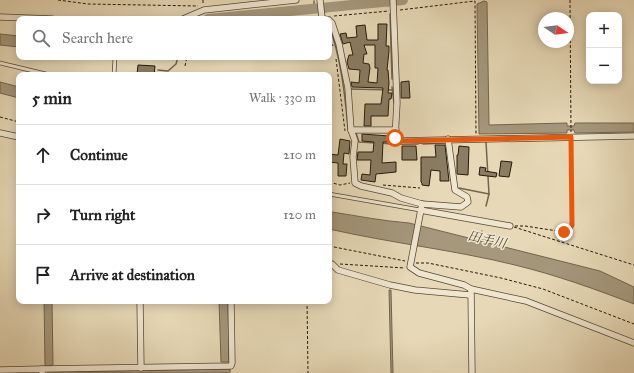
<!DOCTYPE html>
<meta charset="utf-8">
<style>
:root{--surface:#fff;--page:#f2f2f2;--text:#222;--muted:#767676;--line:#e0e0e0}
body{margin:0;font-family:"IM FELL Great Primer","Noto Serif JP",serif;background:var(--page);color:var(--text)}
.controls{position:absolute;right:12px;top:12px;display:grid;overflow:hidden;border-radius:8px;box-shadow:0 2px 10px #0003}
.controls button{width:36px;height:36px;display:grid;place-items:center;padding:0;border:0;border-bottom:1px solid var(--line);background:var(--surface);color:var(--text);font:20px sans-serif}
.compass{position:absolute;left:538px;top:12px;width:36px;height:36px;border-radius:50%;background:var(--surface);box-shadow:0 2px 10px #0003;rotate:103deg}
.stop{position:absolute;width:12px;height:12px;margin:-9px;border:3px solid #ea580c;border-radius:50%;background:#fff}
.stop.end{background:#ea580c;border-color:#fff;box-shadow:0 1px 4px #0008}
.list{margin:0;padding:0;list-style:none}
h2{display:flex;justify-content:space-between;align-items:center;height:52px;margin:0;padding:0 16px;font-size:17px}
h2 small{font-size:13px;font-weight:400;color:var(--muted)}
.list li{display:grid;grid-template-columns:26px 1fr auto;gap:12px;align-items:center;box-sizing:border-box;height:60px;padding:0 16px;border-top:1px solid var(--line)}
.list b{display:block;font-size:15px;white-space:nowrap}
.list em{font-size:13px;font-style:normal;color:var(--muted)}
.icon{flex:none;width:22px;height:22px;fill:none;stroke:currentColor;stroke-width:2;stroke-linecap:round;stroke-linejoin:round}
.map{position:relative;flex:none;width:634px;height:373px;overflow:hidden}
.search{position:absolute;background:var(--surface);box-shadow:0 2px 10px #0003;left:16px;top:16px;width:316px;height:44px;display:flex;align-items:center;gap:10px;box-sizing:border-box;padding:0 14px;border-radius:8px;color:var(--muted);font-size:15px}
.panel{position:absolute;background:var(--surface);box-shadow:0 2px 10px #0003;left:16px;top:72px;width:316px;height:232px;border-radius:8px}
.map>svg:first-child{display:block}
.water{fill:#a5987d;stroke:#72654f}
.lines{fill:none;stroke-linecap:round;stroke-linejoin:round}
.stream{stroke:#72654f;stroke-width:1.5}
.river{stroke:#a5987d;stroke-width:10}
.building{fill:#8a7d64;stroke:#26190b;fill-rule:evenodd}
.lane-casing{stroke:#564936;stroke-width:4.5}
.street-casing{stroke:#564936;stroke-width:7}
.path{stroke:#26190b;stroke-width:1;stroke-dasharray:3 2;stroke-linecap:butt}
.lane{stroke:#efe6d0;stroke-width:3}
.street{stroke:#efe6d0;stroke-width:5.5}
.route{stroke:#ea580c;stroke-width:5}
.labels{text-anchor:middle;stroke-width:3;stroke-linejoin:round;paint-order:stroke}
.water-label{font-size:13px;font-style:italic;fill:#594c39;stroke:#efe6d0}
</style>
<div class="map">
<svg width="634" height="373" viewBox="0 0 634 373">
<rect width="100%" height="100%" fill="#e7d9b7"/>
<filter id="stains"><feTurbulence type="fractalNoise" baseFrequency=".005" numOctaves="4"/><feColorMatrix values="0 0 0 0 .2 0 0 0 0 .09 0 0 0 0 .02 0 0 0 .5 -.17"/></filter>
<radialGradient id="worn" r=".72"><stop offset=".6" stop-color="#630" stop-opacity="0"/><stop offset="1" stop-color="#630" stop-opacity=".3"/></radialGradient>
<g class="water">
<path d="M484 1 487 2 489 125 567 123V126H574L575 123H634V132L575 133 574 130H567V133L479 134 477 4Z"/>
<path d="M0 34 19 36V47L0 45Z"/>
<path d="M0 82 19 87V98L0 93Z"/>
<path d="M332 212C358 216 383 221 409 223L600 271 634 287V304C595 289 556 275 515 265 454 250 391 243 329 229V215Z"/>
<path d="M389 290H391L393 373H391Z"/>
<path d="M44 301H52L53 365 45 366Z"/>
<path d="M219 301H228L229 362H221Z"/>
<path d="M230 369V373H47L49 372Z"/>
</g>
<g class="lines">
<g class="stream">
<path d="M314 1V9"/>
<path d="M388 2V6"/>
<path d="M325 8 326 12"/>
<path d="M390 14 392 79"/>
<path d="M329 25C341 59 345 94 348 129"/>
<path d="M158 70 168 71 176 64 178 57"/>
<path d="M392 87 394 103"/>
<path d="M350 89 392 90"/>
<path d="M356 133 359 142 376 143"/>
<path d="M486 142 489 194 486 206"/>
<path d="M382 143 390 144"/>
<path d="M396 144H418"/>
<path d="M423 144 446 143"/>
<path d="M459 188 489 194"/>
<path d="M480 241 482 231"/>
</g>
<path class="river" d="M208 19 403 0"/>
</g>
<g class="building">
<path d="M378 24H387L386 46H389V51L387 70H388L389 83 388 93H392L391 99H389L388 116H371V126H364L365 104H381L383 88 352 87 351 82 359 83 360 70 349 69 347 62 349 55H353L350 42 343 44 340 34 346 33 347 38 357 37 356 26 365 25 367 40H378ZM364 45H375V68H378L377 83 368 82 370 68 369 64 363 63 364 54H367Z"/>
<path d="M138 65 155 66 154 75 137 74Z"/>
<path d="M409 81 410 98H401V82Z"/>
<path d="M362 134 389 136V142H383L382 163 396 162V172L376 174 375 182 361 180 362 174 370 175 371 160H357L358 152H373L374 142 362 141Z"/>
<path d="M340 139 350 141 349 154 344 153 343 164H347L346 176H338V163L329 162V154L338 155Z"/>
<path d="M435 145H445L449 181H440V171L431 170 429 186 422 185V183L421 182V157H436Z"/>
<path d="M402 146H416L417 160H402Z"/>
<path d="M459 146 469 147 468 175 457 174V155H458Z"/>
<path d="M501 161 512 162 509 177 499 176Z"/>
<path d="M480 167 486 168 485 171 497 173 496 177 479 175Z"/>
</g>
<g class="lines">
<g class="lane-casing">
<g id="lane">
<path d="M0 63 50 75"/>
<path d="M114 75 115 57"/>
<path d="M329 194 420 210"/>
</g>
</g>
<g class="street-casing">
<g id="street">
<path d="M320 0 322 18 325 19"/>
<path d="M393 0 397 103 395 138 397 141 634 136"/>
<path d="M0 17 52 19"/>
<path d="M183 19 204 10 296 0"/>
<path d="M329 20 332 23 339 44 348 88 351 130 355 141 353 157 355 183 361 186 392 193 401 198 422 204 461 207 468 202 467 197 455 190 448 139"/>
<path d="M351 130H396"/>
<path d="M0 133 19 137"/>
<path d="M422 204 410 267 419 273 464 285 471 289 472 373"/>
<path d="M420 210 510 226"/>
<path d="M329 263 332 264 338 270 390 285 415 290 470 295"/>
<path d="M471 289 526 301 634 343"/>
<path d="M140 301 141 368"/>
<path d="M42 369 231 366 232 363 231 301"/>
<path d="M0 370 42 369V373"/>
</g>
</g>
<g class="path">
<path d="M58 0 88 4 198 6"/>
<path d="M203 0V4"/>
<path d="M570 0 571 132"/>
<path d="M400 10 475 1 476 134"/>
<path d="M334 16 389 11"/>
<path d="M295 19 316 18"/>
<path d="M329 35 333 46"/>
<path d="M336 59 345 131"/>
<path d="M185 66 187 57"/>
<path d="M0 117 19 122"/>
<path d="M329 182 340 185 350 183"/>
<path d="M383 185 420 188"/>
<path d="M515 226H525L564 232 569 231 572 225 571 144"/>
<path d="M514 227 634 265"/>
<path d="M329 246 405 261"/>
<path d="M416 263H428L501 278 543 289 634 324"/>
<path d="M340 264 405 268"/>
<path d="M307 301 308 373"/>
</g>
<use href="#lane" class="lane"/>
<use href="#street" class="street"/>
</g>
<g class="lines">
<path class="route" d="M395 138 397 141 571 137 572 225 569 231 564 232"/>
</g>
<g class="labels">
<g class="water-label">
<text transform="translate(487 239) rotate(13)" y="5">田手川</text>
</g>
</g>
<rect width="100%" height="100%" filter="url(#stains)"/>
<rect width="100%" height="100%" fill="url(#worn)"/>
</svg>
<div class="controls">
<button>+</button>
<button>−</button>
</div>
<svg class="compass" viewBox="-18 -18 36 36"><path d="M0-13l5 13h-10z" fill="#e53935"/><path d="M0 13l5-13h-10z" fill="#767676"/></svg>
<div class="stop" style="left:395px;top:138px"></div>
<div class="stop end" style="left:564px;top:232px"></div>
<div class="search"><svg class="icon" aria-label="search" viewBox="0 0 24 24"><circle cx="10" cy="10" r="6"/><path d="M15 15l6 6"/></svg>Search here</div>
<section class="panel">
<h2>5 min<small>Walk · 330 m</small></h2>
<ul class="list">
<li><svg class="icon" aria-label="ahead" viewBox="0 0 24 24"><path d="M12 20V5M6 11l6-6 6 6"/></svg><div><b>Continue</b></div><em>210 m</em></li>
<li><svg class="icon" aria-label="right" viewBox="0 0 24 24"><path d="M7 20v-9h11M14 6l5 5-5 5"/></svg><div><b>Turn right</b></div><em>120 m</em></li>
<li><svg class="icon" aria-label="arrive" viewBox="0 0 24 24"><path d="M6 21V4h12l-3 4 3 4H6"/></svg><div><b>Arrive at destination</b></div></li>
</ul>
</section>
</div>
